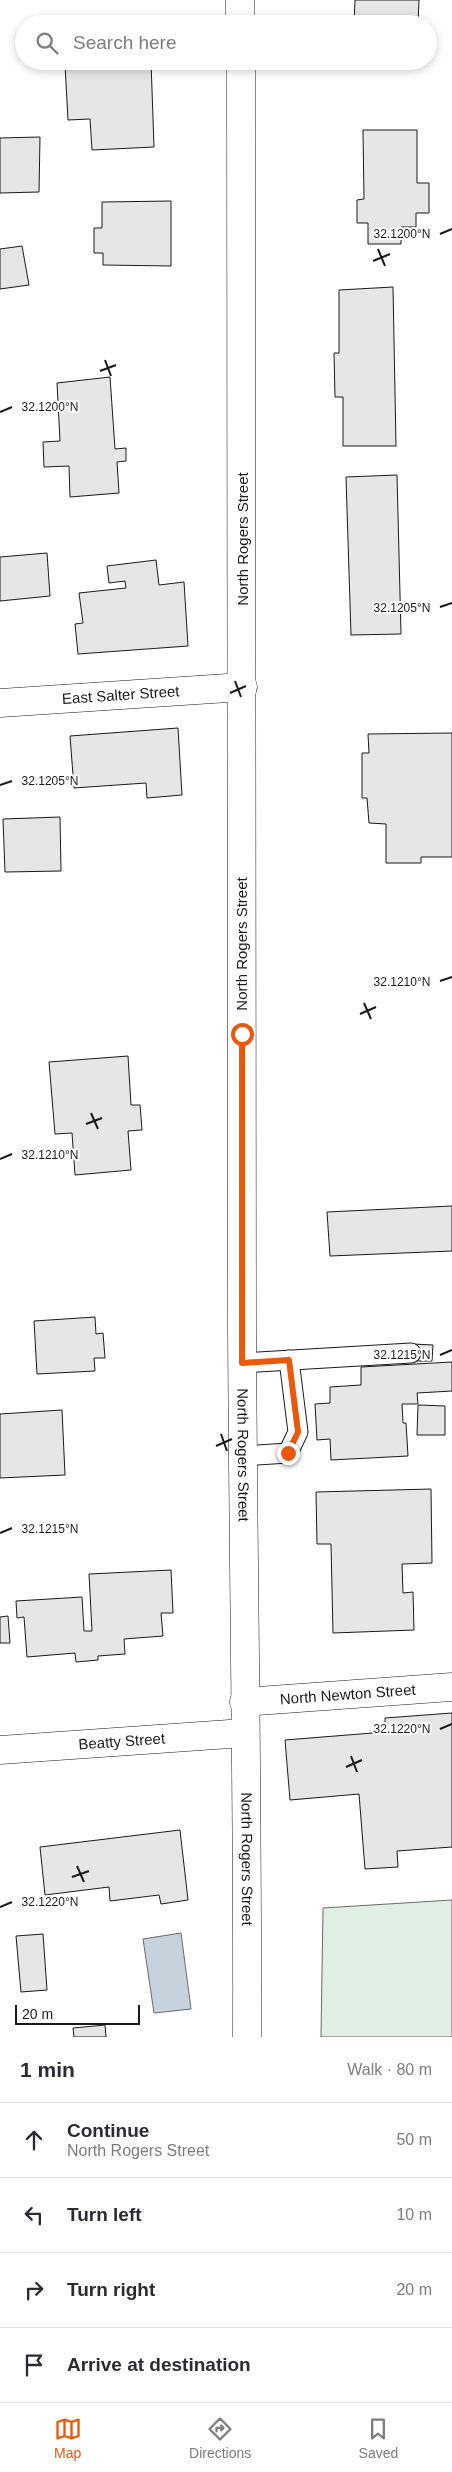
<!DOCTYPE html>
<meta charset="utf-8">
<style>
:root{--surface:#fff;--page:#f2f2f3;--text:#2b2b33;--muted:#7c7c81;--line:#e1e1e2;--accent:#ea580c}
body{margin:0;font-family:Helvetica,sans-serif;background:var(--page);color:var(--text)}
.scale{position:absolute;left:15px;bottom:12px;width:125px;box-sizing:border-box;padding-left:5px;border:2px solid #1a1a1a;border-top:0;font-size:14px;line-height:18px;white-space:nowrap;color:#1a1a1a;-webkit-text-stroke:4px #fff;paint-order:stroke}
.stop{position:absolute;width:15px;height:15px;margin:-11px;border:4px solid #ea580c;border-radius:50%;background:#fff}
.stop.end{background:#ea580c;border-color:#fff;box-shadow:0 1px 5px #0008}
.list{margin:0;padding:0;list-style:none}
h2{display:flex;justify-content:space-between;align-items:center;height:65px;margin:0;padding:0 20px;font-size:21px}
h2 small{font-size:16px;font-weight:400;color:var(--muted)}
.list li{display:grid;grid-template-columns:32px 1fr auto;gap:15px;align-items:center;box-sizing:border-box;height:75px;padding:0 20px;border-top:1px solid var(--line)}
.list b{display:block;font-size:19px;white-space:nowrap}
.list p{margin:0;font-size:16px;white-space:nowrap;color:var(--muted)}
.list em{font-size:16px;font-style:normal;color:var(--muted)}
.icon{flex:none;width:28px;height:28px;fill:none;stroke:currentColor;stroke-width:2;stroke-linecap:round;stroke-linejoin:round}
.map{position:relative;flex:none;width:452px;height:2037px;overflow:hidden}
.search{position:absolute;background:var(--surface);box-shadow:0 2px 8px #0003;left:15px;right:15px;top:15px;height:55px;display:flex;align-items:center;gap:12px;box-sizing:border-box;padding:0 18px;border-radius:28px;color:var(--muted);font-size:19px}
.sheet{height:365px;background:var(--surface)}
nav{display:flex;justify-content:space-around;align-items:center;box-sizing:border-box;height:70px;border-top:1px solid var(--line);background:var(--surface);font-size:14px;color:var(--muted)}
nav a{display:grid;justify-items:center;gap:2px}
nav .on{color:var(--accent)}
.map>svg:first-child{display:block}
.green{fill:#e0efe3;stroke:#6a6a6a}
.water{fill:#c6d2dc;stroke:#6a6a6a}
.building{fill:#e6e6e6;stroke:#1a1a1a}
.lines{fill:none;stroke-linecap:round;stroke-linejoin:round}
.lane-casing{stroke:#1a1a1a;stroke-width:21}
.street-casing{stroke:#1a1a1a;stroke-width:29}
.lane{stroke:#fff;stroke-width:19}
.street{stroke:#fff;stroke-width:28}
.route{stroke:#ea580c;stroke-width:6}
.ticks{fill:none;stroke:#1a1a1a;stroke-width:2}
.labels{text-anchor:middle;stroke-width:4;stroke-linejoin:round;paint-order:stroke}
.street-label{font-size:15px;fill:#1a1a1a;stroke:#fff}
.ticks-label{font-size:12px;text-anchor:middle;fill:#1a1a1a;stroke:#fff;stroke-width:4;stroke-linejoin:round;paint-order:stroke}
</style>
<div class="map">
<svg width="452" height="2037" viewBox="0 0 452 2037">
<rect width="100%" height="100%" fill="#fff"/>
<path class="green" d="M452 1900V2037H321L323 1908Z"/>
<path class="water" d="M181 1933 191 2009 154 2013 143 1939Z"/>
<g class="building">
<path d="M355 0H419L418 24H354Z"/>
<path d="M120 61H151L154 147 92 150 90 119 68 120 65 65Z"/>
<path d="M363 130H417V183H429V213H416V227H401V244H368V223H357V200L364 199Z"/>
<path d="M40 137 39 192 0 193V138Z"/>
<path d="M171 201V266L103 265V253H94V228H102V202Z"/>
<path d="M22 246 29 285 0 289V249Z"/>
<path d="M393 287 396 446H343V397H335L334 353H339V290Z"/>
<path d="M110 377 115 449 126 448V461L117 462 119 493 70 497 69 466 44 467 43 442 60 441 57 383Z"/>
<path d="M397 475 401 634 351 635 346 477Z"/>
<path d="M47 553 50 596 0 601V557Z"/>
<path d="M156 560 159 585 184 582 188 646 78 654 75 624 83 623 79 593 126 588 125 581 109 583 107 566Z"/>
<path d="M178 728 182 795 147 798 146 783 74 788 70 736Z"/>
<path d="M452 733V857H421V863H386V824L369 823 367 798H362V753H369L368 734Z"/>
<path d="M60 817 61 871 5 872 3 819Z"/>
<path d="M128 1056 131 1105H140L142 1130 128 1131 131 1170 75 1175 72 1133 55 1134 49 1062Z"/>
<path d="M452 1206V1251L330 1256 327 1212Z"/>
<path d="M95 1317 96 1334 103 1333 105 1358H94L95 1371 37 1374 34 1321Z"/>
<path d="M413 1344 433 1345 432 1361H413Z"/>
<path d="M452 1362V1391L417 1393 418 1404H402L403 1423H406L408 1456 331 1460 330 1439 317 1440 315 1404 330 1403V1387L361 1385V1367Z"/>
<path d="M418 1405 445 1406V1435H417Z"/>
<path d="M62 1410 65 1475 0 1478V1414Z"/>
<path d="M431 1489 432 1563 402 1564 403 1593 413 1592 414 1630 333 1633 331 1544H317L316 1492Z"/>
<path d="M171 1570 173 1613H161L163 1636 124 1639 125 1654 98 1656V1660L76 1662 75 1653 27 1657 24 1617 17 1618 16 1601 82 1597 84 1631H92L89 1574Z"/>
<path d="M8 1616 10 1643H0V1617Z"/>
<path d="M452 1713V1847L397 1851 398 1867 365 1869 359 1794 290 1800 285 1740 385 1732V1718Z"/>
<path d="M180 1830 188 1900 161 1904 159 1895 110 1901 109 1887 45 1895 40 1847Z"/>
<path d="M43 1934 47 1990 21 1992 16 1936Z"/>
<path d="M105 2025 106 2037H74L73 2028Z"/>
</g>
<g class="lines">
<g class="lane-casing">
<g id="lane">
<path d="M242 1363 411 1353"/>
<path d="M243 1456 288 1453 298 1432 289 1360"/>
</g>
</g>
<g class="street-casing">
<g id="street">
<path d="M240 24V0"/>
<path id="s1" d="M241 61C245 482 241 902 242 1322 243 1560 248 1799 247 2037"/>
<path id="s2" d="M0 703 243 687"/>
<path id="s3" d="M244 1702 452 1687"/>
<path id="s4" d="M0 1750 244 1733"/>
</g>
</g>
<use href="#lane" class="lane"/>
<use href="#street" class="street"/>
</g>
<g class="lines">
<path class="route" d="M242 1034V1363L289 1360 298 1432 288 1453"/>
</g>
<path class="ticks" d="M440 234 452 229M378 249 385 266M373 261 390 254M105 360 111 376M100 371 116 365M0 412 12 407M440 607 452 603M235 681 241 697M230 693 246 686M0 785 12 781M440 981 452 977M364 1003 371 1019M360 1014 376 1007M91 1113 98 1129M86 1124 102 1118M0 1159 12 1154M440 1355 452 1350M221 1434 227 1451M216 1446 232 1439M0 1533 12 1528M440 1729 452 1724M351 1756 357 1772M346 1767 362 1760M77 1866 84 1882M72 1877 89 1871M0 1907 12 1902"/>
<g class="labels">
<g class="street-label">
<text transform="translate(243 539) rotate(-90)" y="5">North Rogers Street</text>
<text dy="5" stroke="none"><textPath href="#s2" startOffset="121">East Salter Street</textPath></text>
<text transform="translate(242 944) rotate(-90)" y="5">North Rogers Street</text>
<text dy="5" stroke="none"><textPath href="#s1" startOffset="1394">North Rogers Street</textPath></text>
<text dy="5" stroke="none"><textPath href="#s3" startOffset="104">North Newton Street</textPath></text>
<text dy="5" stroke="none"><textPath href="#s4" startOffset="122">Beatty Street</textPath></text>
<text dy="5" stroke="none"><textPath href="#s1" startOffset="1798">North Rogers Street</textPath></text>
</g>
</g>
<g class="ticks-label">
<text x="402" y="238">32.1200°N</text>
<text x="50" y="411">32.1200°N</text>
<text x="402" y="612">32.1205°N</text>
<text x="50" y="785">32.1205°N</text>
<text x="402" y="986">32.1210°N</text>
<text x="50" y="1159">32.1210°N</text>
<text x="402" y="1359">32.1215°N</text>
<text x="50" y="1533">32.1215°N</text>
<text x="402" y="1733">32.1220°N</text>
<text x="50" y="1906">32.1220°N</text>
</g>
</svg>
<div class="scale">20 m</div>
<div class="stop" style="left:242px;top:1034px"></div>
<div class="stop end" style="left:288px;top:1453px"></div>
<div class="search"><svg class="icon" aria-label="search" viewBox="0 0 24 24"><circle cx="10" cy="10" r="6"/><path d="M15 15l6 6"/></svg>Search here</div>
</div>
<section class="sheet">
<h2>1 min<small>Walk · 80 m</small></h2>
<ul class="list">
<li><svg class="icon" aria-label="ahead" viewBox="0 0 24 24"><path d="M12 20V5M6 11l6-6 6 6"/></svg><div><b>Continue</b><p>North Rogers Street</p></div><em>50 m</em></li>
<li><svg class="icon" aria-label="left" viewBox="0 0 24 24"><path d="M17 20v-9H6M10 6l-5 5 5 5"/></svg><div><b>Turn left</b></div><em>10 m</em></li>
<li><svg class="icon" aria-label="right" viewBox="0 0 24 24"><path d="M7 20v-9h11M14 6l5 5-5 5"/></svg><div><b>Turn right</b></div><em>20 m</em></li>
<li><svg class="icon" aria-label="arrive" viewBox="0 0 24 24"><path d="M6 21V4h12l-3 4 3 4H6"/></svg><div><b>Arrive at destination</b></div></li>
</ul>
</section>
<nav>
<a class="on"><svg class="icon" aria-label="map" viewBox="0 0 24 24"><path d="M3 6l6-2 6 2 6-2v14l-6 2-6-2-6 2zM9 4v14M15 6v14"/></svg>Map</a>
<a><svg class="icon" aria-label="directions" viewBox="0 0 24 24"><path d="M12 3l9 9-9 9-9-9zM9 14v-3h6M13 9l2 2-2 2"/></svg>Directions</a>
<a><svg class="icon" aria-label="saved" viewBox="0 0 24 24"><path d="M7 4h10v16l-5-4-5 4z"/></svg>Saved</a>
</nav>
